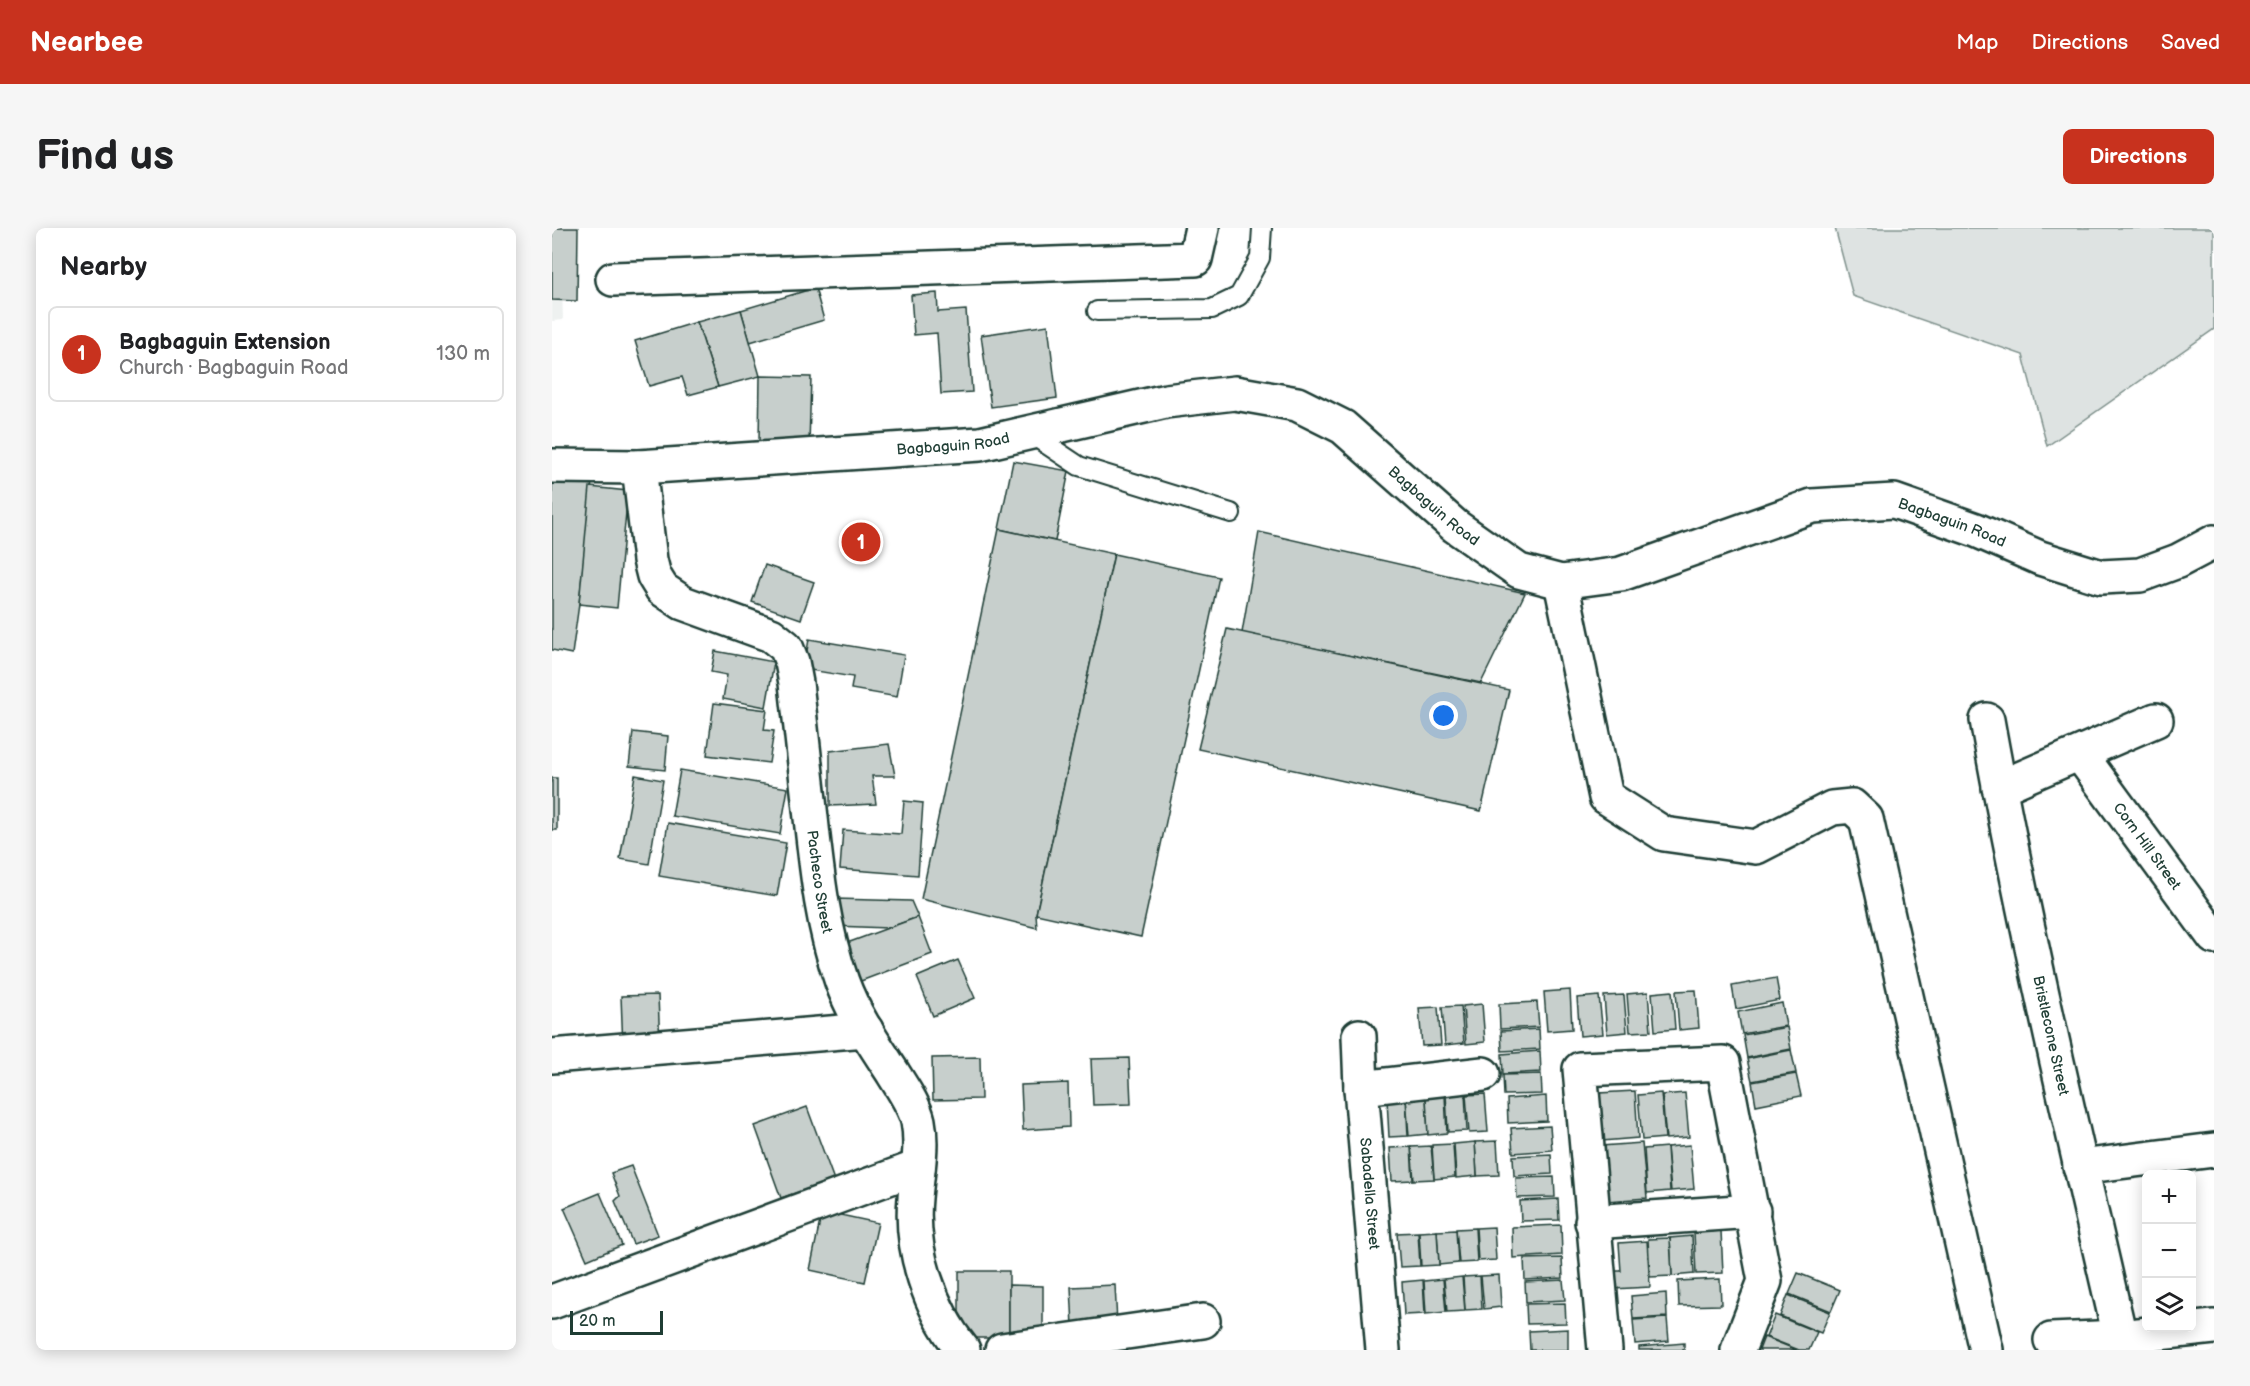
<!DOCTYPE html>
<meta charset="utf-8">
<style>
:root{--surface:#fff;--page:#f6f6f6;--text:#202124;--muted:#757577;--line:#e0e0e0;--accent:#c8321e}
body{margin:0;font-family:"Balsamiq Sans",sans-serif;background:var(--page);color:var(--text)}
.controls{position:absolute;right:18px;bottom:18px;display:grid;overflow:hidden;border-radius:9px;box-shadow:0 3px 15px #0003}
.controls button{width:54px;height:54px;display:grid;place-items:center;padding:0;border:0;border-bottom:2px solid var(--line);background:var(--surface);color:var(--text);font:30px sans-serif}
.scale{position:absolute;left:18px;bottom:15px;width:93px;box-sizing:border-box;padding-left:6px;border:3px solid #1f3d34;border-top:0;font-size:16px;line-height:21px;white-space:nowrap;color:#1f3d34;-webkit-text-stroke:4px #fff;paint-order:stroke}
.you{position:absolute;left:892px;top:488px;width:21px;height:21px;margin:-15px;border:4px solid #fff;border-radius:50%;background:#1a73e8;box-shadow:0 0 0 9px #1a73e833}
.badge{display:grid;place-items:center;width:39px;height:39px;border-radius:50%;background:var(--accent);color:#fff;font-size:20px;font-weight:700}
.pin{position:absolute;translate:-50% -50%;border:3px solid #fff;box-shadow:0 2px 6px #0006}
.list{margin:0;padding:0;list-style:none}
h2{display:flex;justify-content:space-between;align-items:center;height:78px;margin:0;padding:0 24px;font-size:26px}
h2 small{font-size:20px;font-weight:400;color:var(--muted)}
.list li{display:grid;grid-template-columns:39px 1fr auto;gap:18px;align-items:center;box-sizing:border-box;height:96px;margin:0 12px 12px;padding:0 12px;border:2px solid var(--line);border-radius:9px}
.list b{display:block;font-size:22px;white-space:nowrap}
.list p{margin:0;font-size:20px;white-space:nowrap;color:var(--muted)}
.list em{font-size:20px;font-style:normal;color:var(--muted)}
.icon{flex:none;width:33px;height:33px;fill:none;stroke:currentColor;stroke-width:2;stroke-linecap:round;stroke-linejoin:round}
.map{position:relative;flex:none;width:1662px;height:1122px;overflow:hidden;border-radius:9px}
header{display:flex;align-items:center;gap:36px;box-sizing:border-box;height:84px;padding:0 30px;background:var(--accent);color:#fff}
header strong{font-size:28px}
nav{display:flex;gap:33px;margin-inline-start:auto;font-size:21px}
.intro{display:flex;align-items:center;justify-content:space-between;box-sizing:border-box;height:144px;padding:0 36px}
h1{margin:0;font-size:42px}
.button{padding:15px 27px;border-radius:9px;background:var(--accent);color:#fff;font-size:21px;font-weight:700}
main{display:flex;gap:36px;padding:0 36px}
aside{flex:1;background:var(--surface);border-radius:9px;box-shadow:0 3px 15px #0003}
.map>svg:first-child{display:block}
.built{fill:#eef1f0}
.green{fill:#dee3e2;stroke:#7e908b;stroke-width:1.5}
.building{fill:#c7cfcc;stroke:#1f3d34;stroke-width:1.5}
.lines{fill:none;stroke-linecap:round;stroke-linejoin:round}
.service-casing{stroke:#1f3d34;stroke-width:22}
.minor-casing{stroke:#1f3d34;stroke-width:38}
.tertiary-casing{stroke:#1f3d34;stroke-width:38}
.service{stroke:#fff;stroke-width:18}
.minor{stroke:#fff;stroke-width:33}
.tertiary{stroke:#fff;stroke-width:33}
.labels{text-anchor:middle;stroke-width:4.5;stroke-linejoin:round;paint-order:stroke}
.street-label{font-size:15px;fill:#1f3d34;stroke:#fff}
</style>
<header>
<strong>Nearbee</strong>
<nav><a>Map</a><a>Directions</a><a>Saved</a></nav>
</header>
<div class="intro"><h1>Find us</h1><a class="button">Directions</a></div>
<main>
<aside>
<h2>Nearby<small></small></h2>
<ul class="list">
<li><span class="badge">1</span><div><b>Bagbaguin Extension</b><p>Church · Bagbaguin Road</p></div><em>130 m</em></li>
</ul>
</aside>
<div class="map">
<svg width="1662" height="1122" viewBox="0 0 1662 1122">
<rect width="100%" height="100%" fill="#fff"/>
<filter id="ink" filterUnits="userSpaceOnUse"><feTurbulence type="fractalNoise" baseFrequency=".0167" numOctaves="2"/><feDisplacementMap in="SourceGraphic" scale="12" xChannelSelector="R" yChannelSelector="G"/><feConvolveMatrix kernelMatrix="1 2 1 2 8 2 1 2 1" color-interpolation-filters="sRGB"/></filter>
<g filter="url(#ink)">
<path class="built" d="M0 0H8L11 92 0 93Z"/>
<path class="green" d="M1283 0H1662V101L1495 218 1471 127 1301 68Z"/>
<g class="building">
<path d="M0 0H26L25 73 0 72Z"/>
<path d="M263 60 272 92 198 114 189 82Z"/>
<path d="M385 65 386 84 414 82 420 164 389 166 385 105 362 107 359 67Z"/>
<path d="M189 82 208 148 166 159 145 94Z"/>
<path d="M145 94 166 159 136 167 130 149 97 158 83 113Z"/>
<path d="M496 97 505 170 439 179 429 107Z"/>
<path d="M208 148 259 149 257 216 207 215Z"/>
<path d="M461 233 517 243 503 313 447 301Z"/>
<path d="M0 251 40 253 27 376 20 426 0 422Z"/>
<path d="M38 259 76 263 65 380 27 376Z"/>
<path d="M447 301 562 326 484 686 485 700 369 671Z"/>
<path d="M707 304 973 365 929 455 690 405Z"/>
<path d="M562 326 667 349 589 709 484 686Z"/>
<path d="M213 337 262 354 249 391 200 374Z"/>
<path d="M675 401 957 462 929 583 646 521Z"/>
<path d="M257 411 352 427 345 469 299 461 301 449 252 441Z"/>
<path d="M163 423 222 434 214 479 171 471 175 447 159 444Z"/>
<path d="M162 475 215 482 212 502 222 503 217 535 155 527Z"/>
<path d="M81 504 116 508 113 542 77 538Z"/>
<path d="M337 516 343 548H320L324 576 278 578V523Z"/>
<path d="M128 542 236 560 228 606 120 588Z"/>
<path d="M83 547 111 552 97 636 68 631Z"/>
<rect x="0" y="550" width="5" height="52"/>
<path d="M352 573 371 575 366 647 288 641 291 602 349 606Z"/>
<path d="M116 595 234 615 225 668 107 648Z"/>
<path d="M283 671 359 673 366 689 336 700 282 698Z"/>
<path d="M366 689 380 726 301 756 287 718Z"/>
<path d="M406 732 423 770 381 788 365 749Z"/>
<path d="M1224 750 1228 772 1184 781 1180 758Z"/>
<path d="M1018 762 1020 801 995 803 992 764Z"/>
<path d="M1144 762 1147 800 1127 802 1124 763Z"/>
<path d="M1120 763 1123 801 1103 803 1100 765Z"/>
<path d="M1096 764 1099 803 1078 804 1075 766Z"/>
<path d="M106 767 108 819 71 820 69 768Z"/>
<path d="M1072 767 1075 804 1055 806 1052 768Z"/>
<path d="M1047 768 1051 806 1028 808 1025 770Z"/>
<path d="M985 774 987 799 948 801 947 776Z"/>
<path d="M1230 775 1234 798 1190 806 1186 784Z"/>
<path d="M930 776 933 814 914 816 911 778Z"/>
<path d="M909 778 912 815 893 817 890 779Z"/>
<path d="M886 779 889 817 870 818 867 780Z"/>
<path d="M1235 799 1239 821 1195 830 1191 807Z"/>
<path d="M987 801 988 821 950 823 949 803Z"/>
<path d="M1239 822 1244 845 1200 853 1195 831Z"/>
<path d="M988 823 989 844 951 846 950 826Z"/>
<path d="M428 829 429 871 381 872 380 830Z"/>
<path d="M577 830 579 876 541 877 539 831Z"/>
<path d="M989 846 990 866 952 867 951 847Z"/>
<path d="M1244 846 1249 868 1204 877 1200 854Z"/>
<path d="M516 855 517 899 471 902 469 857Z"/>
<path d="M1083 863 1086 910 1050 913 1047 865Z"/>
<path d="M913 865 915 903 896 904 894 866Z"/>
<path d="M1109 865 1113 910 1090 912 1086 867Z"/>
<path d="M1133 865 1137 909 1114 911 1110 867Z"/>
<path d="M933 866 936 904 917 905 914 867Z"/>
<path d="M874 868 876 906 857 908 854 870Z"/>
<path d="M893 868 895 905 876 907 874 869Z"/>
<path d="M994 868 995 893 956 895 955 871Z"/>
<path d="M854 870 856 908 837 909 835 871Z"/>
<path d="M255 879 282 952 229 970 203 898Z"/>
<path d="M998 898 1000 922 961 925 959 900Z"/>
<path d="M945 913 947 947 925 948 923 914Z"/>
<path d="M923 914 925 948 904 950 902 916Z"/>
<path d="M1090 915 1095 970 1054 973 1049 918Z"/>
<path d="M901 916 903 949 882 951 880 917Z"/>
<path d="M1138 917 1142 961 1119 963 1115 919Z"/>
<path d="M879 918 882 951 862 952 859 919Z"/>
<path d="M859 919 861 952 840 953 838 920Z"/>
<path d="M1115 919 1118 963 1095 965 1092 921Z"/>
<path d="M999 926 1000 946 962 948 961 928Z"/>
<path d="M79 938 106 1007 81 1016 63 973 68 968 59 945Z"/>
<path d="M1002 949 1003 969 965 970 964 950Z"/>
<path d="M48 965 70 1017 35 1032 12 980Z"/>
<path d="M1006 971 1007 992 969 993 968 973Z"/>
<path d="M270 983 326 995 313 1054 258 1042Z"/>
<path d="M1009 997 1010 1027 961 1030 960 999Z"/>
<path d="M942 999 944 1032 926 1033 924 1000Z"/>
<path d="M923 1000 925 1034 907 1035 904 1001Z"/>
<path d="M904 1002 906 1035 887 1037 885 1003Z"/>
<path d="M885 1003 887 1037 869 1038 867 1004Z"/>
<path d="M1169 1003 1171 1045 1144 1046 1142 1005Z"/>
<path d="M866 1004 868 1038 848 1039 845 1005Z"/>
<path d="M1140 1008 1142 1046 1120 1048 1118 1010Z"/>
<path d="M1118 1010 1120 1048 1098 1049 1096 1011Z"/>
<path d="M1095 1013 1098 1059 1061 1061 1060 1043H1069L1067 1015Z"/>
<path d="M1010 1030 1011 1050 973 1052 972 1031Z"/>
<rect x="407" y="1043" width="50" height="67"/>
<path d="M1246 1045 1288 1062 1279 1083 1237 1066Z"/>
<path d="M947 1047 949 1079 932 1081 929 1048Z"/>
<path d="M928 1048 930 1081 913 1082 911 1049Z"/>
<path d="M910 1049 913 1083 895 1084 892 1051Z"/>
<path d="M891 1051 894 1084 874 1086 872 1053Z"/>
<path d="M1168 1051 1169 1077 1127 1078 1126 1053Z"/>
<path d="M871 1052 873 1086 852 1087 850 1054Z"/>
<path d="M1011 1052 1013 1072 974 1074 973 1054Z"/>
<path d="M457 1057 491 1058V1110H457Z"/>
<path d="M563 1057 565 1095 521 1098 519 1059Z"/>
<path d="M1114 1065 1115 1089 1081 1091 1079 1068Z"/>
<path d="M1236 1067 1278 1084 1269 1105 1228 1088Z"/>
<path d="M1013 1075 1014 1095 975 1096 974 1076Z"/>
<path d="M1223 1087 1265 1104 1257 1122H1247L1214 1109Z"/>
<path d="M1115 1090 1117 1113 1083 1116 1081 1092Z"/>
<path d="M1016 1101V1122H978L977 1103Z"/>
<path d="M1212 1109 1245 1122H1207Z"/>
<path d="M1132 1115V1122H1087V1119Z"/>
</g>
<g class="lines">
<g class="service-casing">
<g id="service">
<path d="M545 83 660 81 687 68 708 30 710 0"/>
<path d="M476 204 527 238 679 285"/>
</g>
</g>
<g class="minor-casing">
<g id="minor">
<path d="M61 51 643 31 650 0"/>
<path id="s1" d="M87 239 98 332 102 348 110 361 131 375 219 407 234 419 240 434 244 455C249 500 254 545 259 590 265 646 271 701 290 754 302 787 322 816 341 845 350 860 362 876 366 893 371 918 365 945 363 970 358 1022 378 1082 411 1122"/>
<path d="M1009 354 1054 569 1112 606 1204 619 1280 580 1300 578 1314 591 1434 1122"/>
<path id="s2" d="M1435 492C1473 704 1523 913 1571 1122"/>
<path id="s3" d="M1528 526 1662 709"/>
<path d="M1447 560 1604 492"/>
<path id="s4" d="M807 808 809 860 831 1122"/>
<path d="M0 828 314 802"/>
<path d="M809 860 931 846"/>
<path d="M1528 939 1662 922"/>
<path d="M1040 994 1201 983"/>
<path d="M0 1074 366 939"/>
<path d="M1499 1112 1568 1109 1662 1099"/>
<path d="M450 1122 651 1093"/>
<path d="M1053 1122 1028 841 1171 835 1213 1053 1186 1122"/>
</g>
</g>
<g class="tertiary-casing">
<g id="tertiary">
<path id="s5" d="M0 238 87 239 428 216 614 173 683 165 745 176 791 199 903 298 967 343 1009 354 1069 346 1260 278 1342 273 1424 302 1488 330 1549 349 1588 347 1626 333 1662 314"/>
</g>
</g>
<use href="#service" class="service"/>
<use href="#minor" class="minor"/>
<use href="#tertiary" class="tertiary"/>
</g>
</g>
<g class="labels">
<g class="street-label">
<text dy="5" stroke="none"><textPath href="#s5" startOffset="402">Bagbaguin Road</textPath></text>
<text dy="5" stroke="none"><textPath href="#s5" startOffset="924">Bagbaguin Road</textPath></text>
<text dy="5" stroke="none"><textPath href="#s5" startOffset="1482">Bagbaguin Road</textPath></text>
<text dy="5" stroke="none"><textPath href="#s3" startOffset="114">Corn Hill Street</textPath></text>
<text dy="5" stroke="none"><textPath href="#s1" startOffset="501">Pacheco Street</textPath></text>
<text dy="5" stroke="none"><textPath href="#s2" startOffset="322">Bristlecone Street</textPath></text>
<text dy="5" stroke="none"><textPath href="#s4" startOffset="158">Sabadella Street</textPath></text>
</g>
</g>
</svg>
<div class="controls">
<button>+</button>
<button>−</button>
<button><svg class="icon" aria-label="layers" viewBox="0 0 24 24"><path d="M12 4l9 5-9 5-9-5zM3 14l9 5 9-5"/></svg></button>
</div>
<div class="scale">20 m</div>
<div class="you"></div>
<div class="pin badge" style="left:309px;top:314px">1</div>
</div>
</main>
